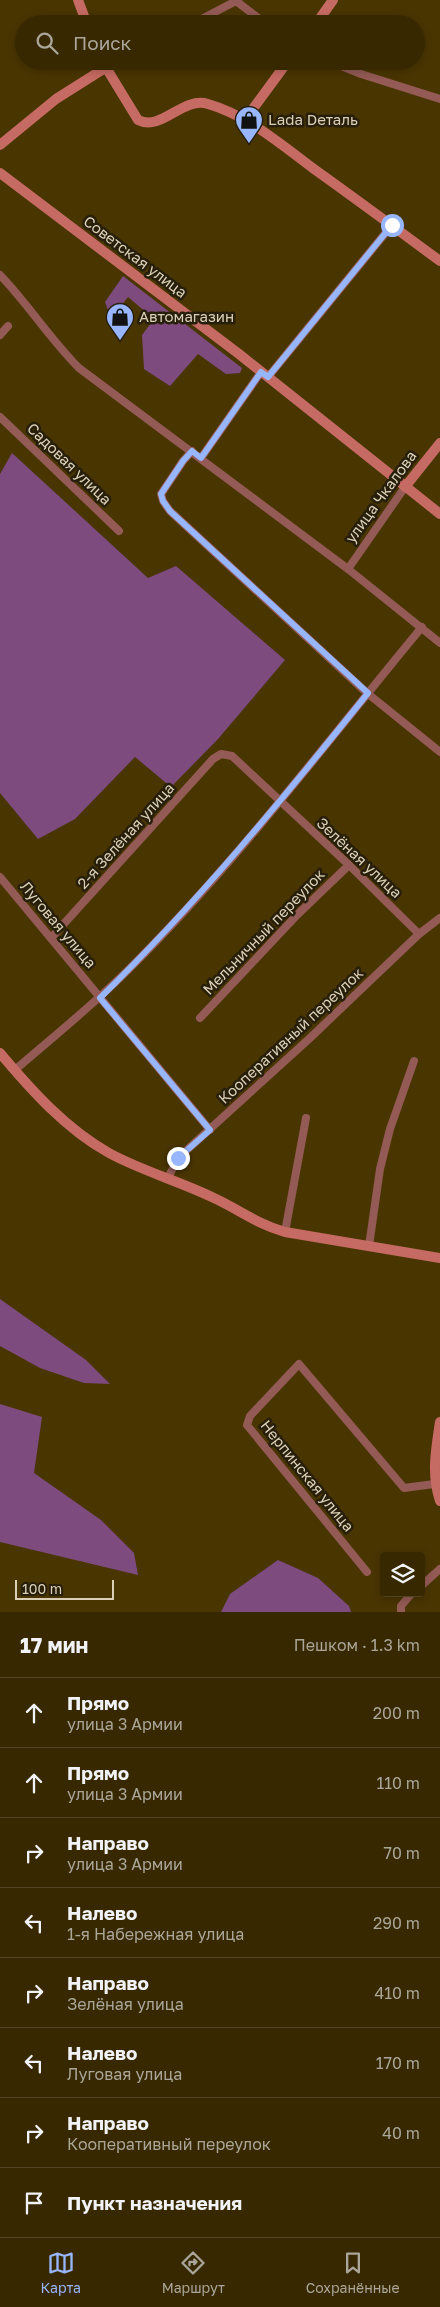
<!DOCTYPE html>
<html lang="ru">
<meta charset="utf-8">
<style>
:root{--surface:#372800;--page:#3e300a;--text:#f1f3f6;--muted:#aaa699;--line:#514422;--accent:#97b6fd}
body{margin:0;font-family:"Golos Text",sans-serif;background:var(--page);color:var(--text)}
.controls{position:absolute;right:15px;bottom:15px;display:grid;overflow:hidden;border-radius:5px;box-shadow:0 2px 8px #0003}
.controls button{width:45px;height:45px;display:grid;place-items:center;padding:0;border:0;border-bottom:1px solid var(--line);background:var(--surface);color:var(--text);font:25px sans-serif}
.scale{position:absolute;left:15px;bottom:12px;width:99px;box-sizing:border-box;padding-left:5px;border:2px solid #dbd0b7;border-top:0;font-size:14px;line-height:18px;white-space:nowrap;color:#dbd0b7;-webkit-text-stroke:4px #271f0b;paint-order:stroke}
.stop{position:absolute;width:15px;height:15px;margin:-11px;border:4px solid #97b6fd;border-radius:50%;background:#fff}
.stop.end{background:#97b6fd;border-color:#fff;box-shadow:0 1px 5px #0008}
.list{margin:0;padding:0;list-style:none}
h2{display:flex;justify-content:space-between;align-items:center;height:65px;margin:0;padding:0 20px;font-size:21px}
h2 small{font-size:16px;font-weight:400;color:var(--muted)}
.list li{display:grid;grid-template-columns:32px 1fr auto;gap:15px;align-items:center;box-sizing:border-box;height:70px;padding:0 20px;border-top:1px solid var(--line)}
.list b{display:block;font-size:19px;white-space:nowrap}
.list p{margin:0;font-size:16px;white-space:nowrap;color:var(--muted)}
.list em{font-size:16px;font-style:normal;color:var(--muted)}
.icon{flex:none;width:28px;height:28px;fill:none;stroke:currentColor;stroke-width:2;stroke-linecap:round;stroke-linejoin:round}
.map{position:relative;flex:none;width:440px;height:1612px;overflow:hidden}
.search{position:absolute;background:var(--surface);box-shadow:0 2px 8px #0003;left:15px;right:15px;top:15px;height:55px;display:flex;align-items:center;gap:12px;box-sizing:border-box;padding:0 18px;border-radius:28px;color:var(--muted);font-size:19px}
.sheet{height:625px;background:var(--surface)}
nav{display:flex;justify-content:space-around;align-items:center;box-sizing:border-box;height:70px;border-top:1px solid var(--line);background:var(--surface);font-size:14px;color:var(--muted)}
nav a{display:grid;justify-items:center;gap:2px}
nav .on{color:var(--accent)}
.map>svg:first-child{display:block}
.green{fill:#7d4b7e}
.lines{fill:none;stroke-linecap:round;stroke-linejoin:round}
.street{stroke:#945a55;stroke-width:8}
.secondary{stroke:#c66b63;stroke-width:10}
.route{stroke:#97b6fd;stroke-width:6}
.labels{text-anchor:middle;stroke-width:5;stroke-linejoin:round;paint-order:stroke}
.poi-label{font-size:15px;fill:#dbd0b7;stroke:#271f0b;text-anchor:start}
.street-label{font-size:15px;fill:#dbd0b7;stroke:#271f0b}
</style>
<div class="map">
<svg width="440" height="1612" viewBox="0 0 440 1612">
<rect width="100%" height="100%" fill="#493500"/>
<g class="green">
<path d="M123 276 242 368 240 373 226 374 198 354 170 386 144 369 142 335 154 319 128 297 117 311 108 310 105 302Z"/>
<path d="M12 453 148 578 176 566 285 660 218 739 171 787 135 757 75 819 38 839 0 793V474Z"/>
<path d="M0 1299 86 1360 110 1384 84 1383 40 1368 0 1346Z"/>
<path d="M0 1404 42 1417 34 1473 101 1520 134 1553 138 1575 0 1542Z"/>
<path d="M278 1560 318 1578 349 1606 351 1612H221L230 1594Z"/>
</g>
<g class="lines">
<g class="street">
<path d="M236 1 266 24"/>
<path d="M192 24 238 0"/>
<path d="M329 61 361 74 440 99"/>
<path d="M105 68 119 61"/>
<path d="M0 275C28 304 50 339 79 368L348 569 440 643"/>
<path d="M0 335 8 326"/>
<path d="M268 377 392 225"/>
<path d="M0 417 119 531"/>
<path d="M192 451 183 461 161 494 163 501 170 511 367 693 440 752"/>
<path d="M201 458 261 372"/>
<path d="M348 569 405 487"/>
<path d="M0 877 210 1130"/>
<path d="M51 938 213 759 221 754 232 756 349 865 419 934"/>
<path d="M200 1018 298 914 349 865"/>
<path d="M15 1070C53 1037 92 1006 128 970 235 864 326 743 422 627"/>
<path d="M168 1178 178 1158 310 1038 419 934 440 918"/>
<path d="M285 1232 306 1118"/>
<path d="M369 1246 380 1169 390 1129 414 1061"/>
<path d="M367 1572 247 1425 250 1416 299 1364 404 1488 434 1484"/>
<path d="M421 1586 440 1569"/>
<path d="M401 1612V1606L412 1593"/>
</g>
<g class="secondary">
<path d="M78 0 87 24"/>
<path d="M316 24 333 0"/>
<path d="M102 61 138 120C162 132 182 96 208 104 247 115 282 145 314 169 356 199 398 230 440 261"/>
<path d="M244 121 288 61"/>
<path d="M0 145 56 99 105 68"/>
<path d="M0 173 239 354 440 514"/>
<path d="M405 487 440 443"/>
<path d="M0 1053C31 1090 66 1129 109 1153 142 1171 179 1181 214 1198 240 1210 255 1223 285 1232L440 1258"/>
<path d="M440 1422C436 1449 431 1474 440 1501"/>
</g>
</g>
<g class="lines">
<path class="route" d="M178 1158 210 1130 100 998C197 903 283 799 368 693L170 511 163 501 161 494 183 461 192 451 201 458 261 372 268 377 392 225"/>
</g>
<defs>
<g id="shop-pin" transform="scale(1.4375)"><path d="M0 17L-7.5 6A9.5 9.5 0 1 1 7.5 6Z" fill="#97b6fd" stroke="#271f0b"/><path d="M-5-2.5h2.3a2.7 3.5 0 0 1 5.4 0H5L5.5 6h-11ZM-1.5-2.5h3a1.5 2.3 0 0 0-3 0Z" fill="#111"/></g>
</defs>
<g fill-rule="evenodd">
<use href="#shop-pin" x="249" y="120"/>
<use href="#shop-pin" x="120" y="317"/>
</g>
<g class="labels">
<g class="poi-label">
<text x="268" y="125">Lada Dеталь</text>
<text x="139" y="322">Автомагазин</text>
</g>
<g class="street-label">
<text transform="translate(135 257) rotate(37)" y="5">Советская улица</text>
<text transform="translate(69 464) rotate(44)" y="5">Садовая улица</text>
<text transform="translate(381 497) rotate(-54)" y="5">улица Чкалова</text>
<text transform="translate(126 836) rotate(-48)" y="5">2-я Зелёная улица</text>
<text transform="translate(359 858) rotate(43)" y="5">Зелёная улица</text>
<text transform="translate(58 925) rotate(50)" y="5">Луговая улица</text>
<text transform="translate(264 932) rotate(-46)" y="5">Мельничный переулок</text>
<text transform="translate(291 1036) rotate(-43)" y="5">Кооперативный переулок</text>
<text transform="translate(307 1476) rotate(51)" y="5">Нерпинская улица</text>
</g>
</g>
</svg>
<div class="controls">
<button><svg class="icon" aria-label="layers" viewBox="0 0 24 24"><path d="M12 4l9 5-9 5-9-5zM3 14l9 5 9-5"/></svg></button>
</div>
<div class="scale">100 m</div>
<div class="stop" style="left:392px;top:225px"></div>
<div class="stop end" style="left:178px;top:1158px"></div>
<div class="search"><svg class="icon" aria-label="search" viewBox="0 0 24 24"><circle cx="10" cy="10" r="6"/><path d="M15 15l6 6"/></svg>Поиск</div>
</div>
<section class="sheet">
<h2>17 мин<small>Пешком · 1.3 km</small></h2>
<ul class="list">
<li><svg class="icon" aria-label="ahead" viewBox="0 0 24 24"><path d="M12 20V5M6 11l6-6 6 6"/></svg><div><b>Прямо</b><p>улица 3 Армии</p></div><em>200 m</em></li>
<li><svg class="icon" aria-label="ahead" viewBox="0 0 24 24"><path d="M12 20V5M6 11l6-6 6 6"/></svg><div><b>Прямо</b><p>улица 3 Армии</p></div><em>110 m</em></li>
<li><svg class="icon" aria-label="right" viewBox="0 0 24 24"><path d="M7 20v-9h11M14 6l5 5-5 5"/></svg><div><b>Направо</b><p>улица 3 Армии</p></div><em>70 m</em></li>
<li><svg class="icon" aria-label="left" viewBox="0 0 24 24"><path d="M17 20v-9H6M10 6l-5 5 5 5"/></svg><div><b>Налево</b><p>1-я Набережная улица</p></div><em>290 m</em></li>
<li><svg class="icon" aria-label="right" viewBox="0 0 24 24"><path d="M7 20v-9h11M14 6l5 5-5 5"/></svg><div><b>Направо</b><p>Зелёная улица</p></div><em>410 m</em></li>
<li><svg class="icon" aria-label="left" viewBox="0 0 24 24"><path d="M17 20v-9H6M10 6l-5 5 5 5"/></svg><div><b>Налево</b><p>Луговая улица</p></div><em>170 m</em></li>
<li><svg class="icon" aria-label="right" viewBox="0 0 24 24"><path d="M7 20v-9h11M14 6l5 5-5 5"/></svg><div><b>Направо</b><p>Кооперативный переулок</p></div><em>40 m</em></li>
<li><svg class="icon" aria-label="arrive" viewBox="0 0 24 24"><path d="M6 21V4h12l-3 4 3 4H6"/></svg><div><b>Пункт назначения</b></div></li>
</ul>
</section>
<nav>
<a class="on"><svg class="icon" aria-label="map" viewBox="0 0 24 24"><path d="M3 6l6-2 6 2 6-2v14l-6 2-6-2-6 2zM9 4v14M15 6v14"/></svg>Карта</a>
<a><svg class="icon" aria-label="directions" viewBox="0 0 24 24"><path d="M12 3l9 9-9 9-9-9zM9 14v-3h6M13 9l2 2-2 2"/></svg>Маршрут</a>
<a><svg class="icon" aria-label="saved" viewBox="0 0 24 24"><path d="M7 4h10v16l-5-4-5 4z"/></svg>Сохранённые</a>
</nav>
